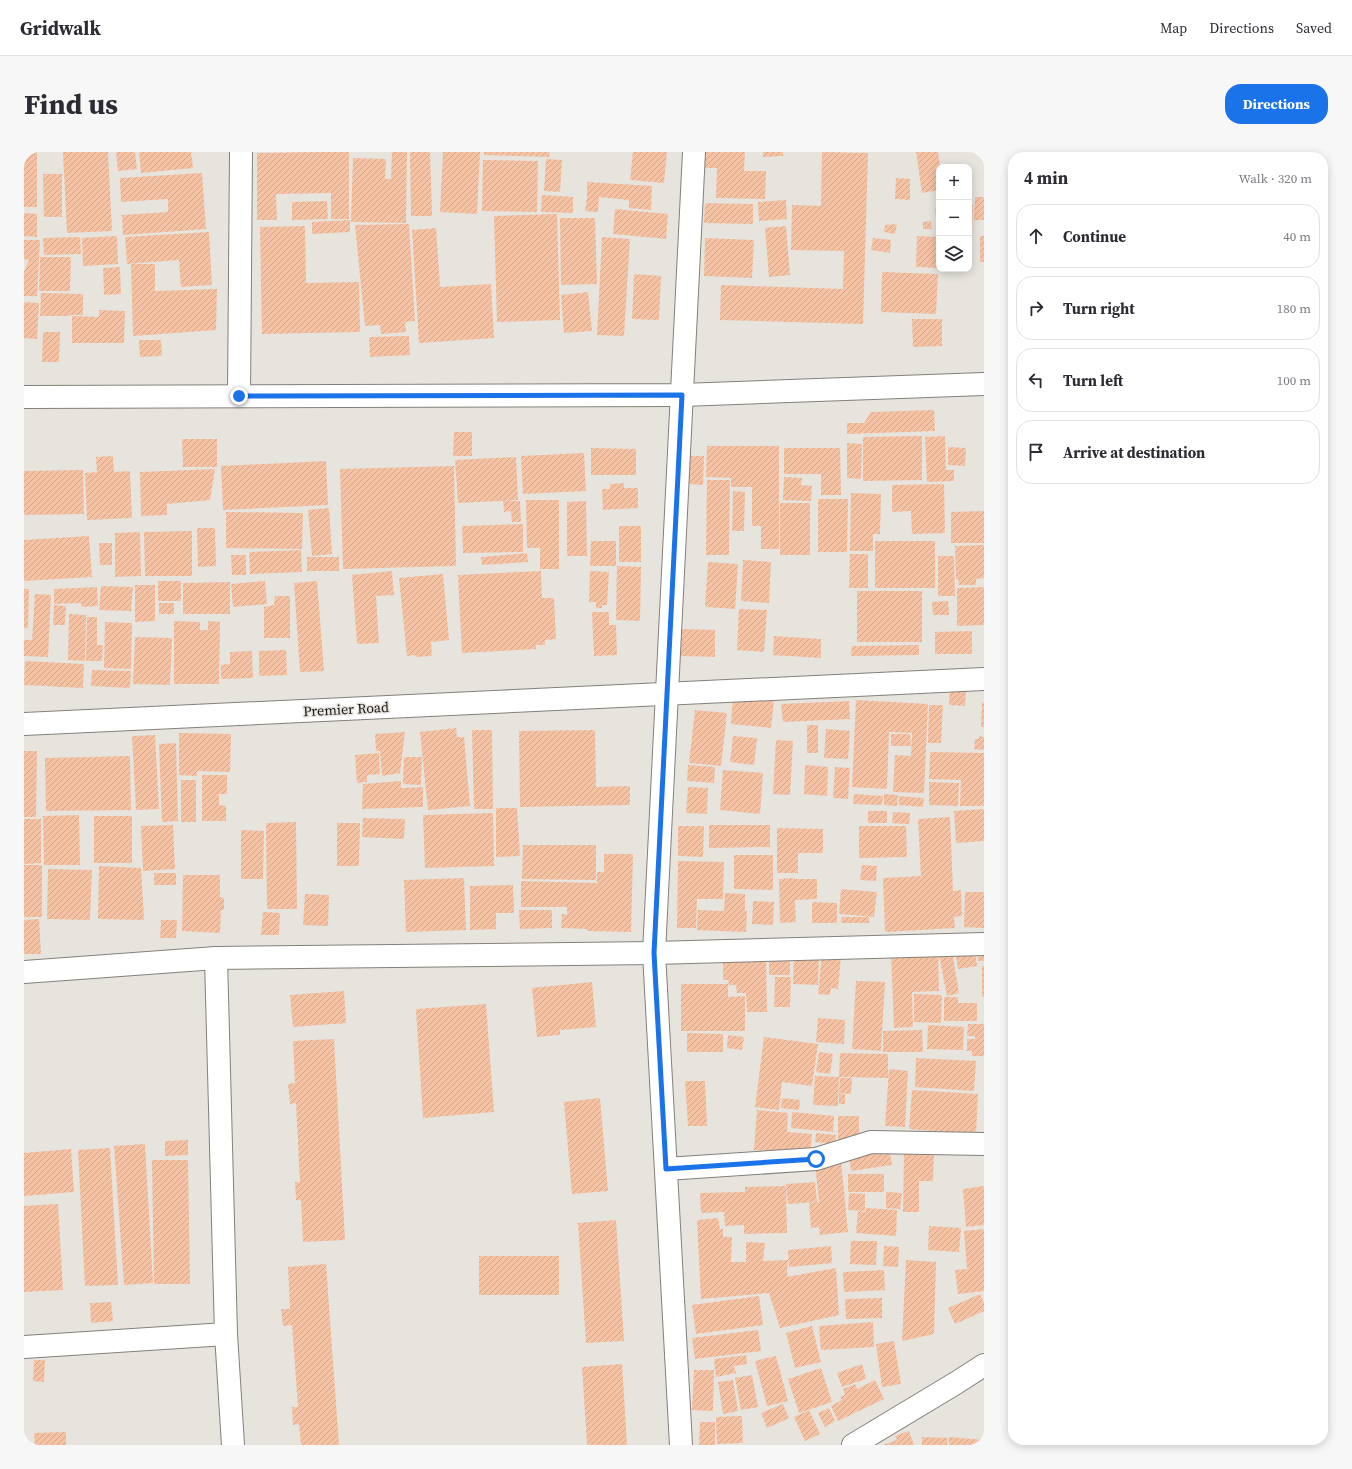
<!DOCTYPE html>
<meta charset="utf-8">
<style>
:root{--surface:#fff;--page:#f7f7f7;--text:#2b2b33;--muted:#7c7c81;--line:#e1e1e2;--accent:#1a73e8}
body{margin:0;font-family:"Source Serif 4",serif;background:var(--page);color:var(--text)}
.controls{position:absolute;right:12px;top:12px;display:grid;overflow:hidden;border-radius:8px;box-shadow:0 2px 10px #0003}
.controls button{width:36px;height:36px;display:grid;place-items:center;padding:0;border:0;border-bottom:1px solid var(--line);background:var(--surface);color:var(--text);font:20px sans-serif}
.stop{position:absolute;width:12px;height:12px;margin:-9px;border:3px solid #1a73e8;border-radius:50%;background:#fff}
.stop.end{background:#1a73e8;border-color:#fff;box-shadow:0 1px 4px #0008}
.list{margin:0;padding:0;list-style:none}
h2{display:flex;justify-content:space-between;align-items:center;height:52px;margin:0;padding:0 16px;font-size:17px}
h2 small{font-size:13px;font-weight:400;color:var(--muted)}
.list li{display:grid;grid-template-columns:26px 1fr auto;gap:12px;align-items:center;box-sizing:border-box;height:64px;margin:0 8px 8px;padding:0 8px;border:1px solid var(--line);border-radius:16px}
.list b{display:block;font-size:15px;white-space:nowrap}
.list em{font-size:13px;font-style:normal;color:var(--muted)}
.icon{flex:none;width:22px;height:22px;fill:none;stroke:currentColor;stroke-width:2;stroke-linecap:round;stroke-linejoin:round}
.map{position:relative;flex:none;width:960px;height:1293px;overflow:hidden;border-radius:16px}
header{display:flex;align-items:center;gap:24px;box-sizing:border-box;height:56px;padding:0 20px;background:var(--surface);border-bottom:1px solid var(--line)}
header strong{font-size:19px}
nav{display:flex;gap:22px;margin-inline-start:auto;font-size:14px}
.intro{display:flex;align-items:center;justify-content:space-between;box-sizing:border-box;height:96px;padding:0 24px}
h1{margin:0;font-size:28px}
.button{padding:10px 18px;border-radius:16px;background:var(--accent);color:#fff;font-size:14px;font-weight:700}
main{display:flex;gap:24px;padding:0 24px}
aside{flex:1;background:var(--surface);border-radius:16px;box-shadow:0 2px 10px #0003}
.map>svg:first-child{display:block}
.building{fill:url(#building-hatch)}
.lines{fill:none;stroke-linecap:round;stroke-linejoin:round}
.street-casing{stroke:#83807b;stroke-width:24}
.street{stroke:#fff;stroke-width:22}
.route{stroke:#1a73e8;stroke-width:5}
.labels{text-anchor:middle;stroke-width:3;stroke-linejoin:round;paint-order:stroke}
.street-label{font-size:14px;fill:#191816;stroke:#e7e4de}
</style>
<header>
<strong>Gridwalk</strong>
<nav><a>Map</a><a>Directions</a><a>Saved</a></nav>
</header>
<div class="intro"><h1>Find us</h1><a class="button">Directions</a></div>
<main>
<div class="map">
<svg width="960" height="1293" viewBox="0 0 960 1293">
<defs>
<pattern id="building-hatch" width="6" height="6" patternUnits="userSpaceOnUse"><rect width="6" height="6" fill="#f5c2a4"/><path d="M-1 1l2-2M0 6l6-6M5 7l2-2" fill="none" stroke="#d1a68c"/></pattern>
</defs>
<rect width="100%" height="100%" fill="#e7e4de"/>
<g class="building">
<rect x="0" y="0" width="13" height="55"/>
<path d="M39 0H84L88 79 43 81Z"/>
<path d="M92 0H111L113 17 94 19Z"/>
<path d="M115 0H167L169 16 117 21Z"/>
<path d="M298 0H325V67H307V41L252 42 253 68H233V1Z"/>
<path d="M368 0H383L382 71 327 70 329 6 362 7 361 27H367Z"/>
<path d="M386 0H406L408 64H387Z"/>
<path d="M419 0H456L453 62 416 60Z"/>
<path d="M460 0H526L525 5 460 3Z"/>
<path d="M609 0H643L640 31 606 28Z"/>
<path d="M677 0H721L720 19H742L741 47 692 46 693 16H677Z"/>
<path d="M739 0H759V4L739 5Z"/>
<path d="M798 0 844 1 839 172 696 168 697 133 819 137 820 99 767 98 768 53 797 54Z"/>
<path d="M892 0H914L916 15H915V38L898 41Z"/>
<path d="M522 7 538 8 536 40 520 39Z"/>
<path d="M459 8 514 9 513 60 458 59Z"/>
<path d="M178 21 182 77 99 83 98 63 144 60V47L97 50 96 26Z"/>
<path d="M19 22H38V65H20Z"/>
<path d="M872 26 886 27V48L871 47Z"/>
<path d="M563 30 628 34 627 58 605 56V48L575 45 574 60 561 59 563 45Z"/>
<path d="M518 43 549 45V61L517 60Z"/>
<path d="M951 45H960V68H950Z"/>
<path d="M762 48 763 67 735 69 734 50Z"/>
<path d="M303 49 304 67 268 68V50Z"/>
<path d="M681 51 729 52V72L680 71Z"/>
<path d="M945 53H949L947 114H945Z"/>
<path d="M911 56H915V66H912Z"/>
<path d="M591 57 644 62 642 87 589 82Z"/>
<path d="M0 61 13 62V85L0 84Z"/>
<path d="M533 62 536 168 473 170 470 64Z"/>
<path d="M536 66H571L573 132 537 133Z"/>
<path d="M326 68V80L288 82V70Z"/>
<path d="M907 69 908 77H899V70Z"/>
<path d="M385 72 391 169 381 170 382 180 357 182 356 173 341 174 331 73Z"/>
<path d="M873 72 871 82 860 80 861 73Z"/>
<path d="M281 74 282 131 335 130 336 180 238 182 236 75Z"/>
<path d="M762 74 766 123 745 125 741 76Z"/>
<path d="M412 76 416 135 467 132 470 186 395 191 388 78Z"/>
<path d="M185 80 188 133 157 135 155 108 103 112 101 85Z"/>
<path d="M93 84 94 112 59 114 58 86Z"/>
<path d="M893 84 915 85V116L892 115Z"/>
<rect x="956" y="84" width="4" height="26"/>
<path d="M56 85 57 102 20 103 19 86Z"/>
<path d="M578 85 606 87 600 184 573 183Z"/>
<path d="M681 86 730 88 728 126 680 124Z"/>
<path d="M849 86 867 88 866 101 847 98Z"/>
<path d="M0 88H16L13 144H0V120L5 108 0 107Z"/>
<path d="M16 105H47L46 139H15Z"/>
<path d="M107 112H131V139L193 137 192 178 109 184Z"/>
<path d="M96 115 97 142 80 143 79 116Z"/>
<path d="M858 120 914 122 912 162 857 160Z"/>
<path d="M610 122 637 124 635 168 608 167Z"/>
<path d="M564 140 568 179 540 181 537 143Z"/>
<path d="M17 141 59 142V163H46V164H16Z"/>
<path d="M0 150 15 151 13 187 0 186Z"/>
<path d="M75 158 101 159 100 191H48V164L75 165Z"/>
<path d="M888 167H918V194L889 195Z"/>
<path d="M19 180H36L35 210H18Z"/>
<path d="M385 184 386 203 346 205 345 185Z"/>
<path d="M115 188H137L138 204 116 205Z"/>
<path d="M910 258 911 279 823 282V271H840L847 260Z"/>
<path d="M430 280H448V304H429Z"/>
<path d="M898 284V328L839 329V285Z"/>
<path d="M921 284 922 318H930V329L903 330 901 285Z"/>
<path d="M158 287H193V315H159Z"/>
<path d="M823 291 838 292 837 327 823 326Z"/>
<path d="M683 294H755V397H737V374H728V335H707V326L682 325Z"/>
<path d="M924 295 942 296 941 314 924 313Z"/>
<path d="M567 296 612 297V323H567Z"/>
<path d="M760 296H816L817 343H797V322H760Z"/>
<path d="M560 301 562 339 499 342 497 304Z"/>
<path d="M89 304 90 320 106 319 108 366 63 368 61 321 73 320 72 305Z"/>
<path d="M664 304H680L679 333 664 332Z"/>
<path d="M492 305 494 348 434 351 431 308Z"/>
<path d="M302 309 304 353 199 358 197 314Z"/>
<path d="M430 314 432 414 319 417 316 317Z"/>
<path d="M191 317 186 348 143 352V363L117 364 116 320Z"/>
<path d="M59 318 60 362 0 363V319Z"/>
<path d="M760 325 778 326 777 333 788 334 787 349 759 348Z"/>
<path d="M683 328H706L705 403H682Z"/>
<path d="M600 331V336H614V356L579 358 578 337H586V332Z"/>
<path d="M920 332 921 381 888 382 887 359 868 360V333Z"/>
<path d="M709 339 721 340 720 379H708Z"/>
<path d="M827 341 857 342 856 382H849V399H826Z"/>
<path d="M794 347H824L823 400H794Z"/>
<path d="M502 348H535V417H516V396H503Z"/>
<path d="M479 349H496L497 370H488L487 359 480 360Z"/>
<path d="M562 349 563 404H543V350Z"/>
<rect x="756" y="351" width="30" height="52"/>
<path d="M305 356 308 402 288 404 284 358Z"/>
<path d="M960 359V391H927V360Z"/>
<path d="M202 360 279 361 278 397 202 396Z"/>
<path d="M499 372V400L439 401 438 374Z"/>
<rect x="595" y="374" width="22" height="36"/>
<path d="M173 376H191L192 414 174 415Z"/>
<path d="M168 379V424H121L120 380Z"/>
<path d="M116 380 117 424 91 425V381Z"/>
<path d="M65 384 68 425 0 429V388Z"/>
<path d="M567 389H592V414H566Z"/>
<rect x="851" y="389" width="60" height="47"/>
<path d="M75 391H88V413H76Z"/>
<path d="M960 393V426L952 427V433H935L934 427H932L931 394Z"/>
<path d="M277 398 278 420 226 422 225 400Z"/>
<path d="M503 401 504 410 458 413 457 405Z"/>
<path d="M826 402H844V436H825Z"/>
<path d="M207 403H222V423H208Z"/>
<path d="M914 404H930L931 444H914Z"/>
<rect x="283" y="405" width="32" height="14"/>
<path d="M719 408 747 410 745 451 717 449Z"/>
<path d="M684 410 714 412 711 457 681 455Z"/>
<path d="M593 414 617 415 616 469 592 468Z"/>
<path d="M368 419 370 443 352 444 355 491 333 492 328 423Z"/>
<path d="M517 419 518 446H530L532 487 521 488V493H512V497L438 501 434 423Z"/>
<path d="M566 419 585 420 583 453H578V456H572V450H565Z"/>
<path d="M419 422 425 488 407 490 408 504 392 505V503L383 504 375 426Z"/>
<rect x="134" y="429" width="23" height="20"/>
<path d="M241 429 243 452 209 455 207 432Z"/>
<path d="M293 429 300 519 276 520 270 431Z"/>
<path d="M206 430V462H159V431Z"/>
<path d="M111 433H131V469L111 470Z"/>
<path d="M77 434 109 435 107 459 75 458Z"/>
<path d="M73 435 74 454 58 455 57 451 30 452V437Z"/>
<path d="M960 435V473L933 474V436Z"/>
<path d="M0 437H5L4 476H0Z"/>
<rect x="833" y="439" width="65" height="51"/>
<path d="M11 442 27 443 24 505 0 504V488H8Z"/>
<path d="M251 444H266V486H240V455L250 453Z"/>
<path d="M924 449 925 463H909L908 450Z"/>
<rect x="135" y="451" width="15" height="11"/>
<path d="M30 453 42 454 41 473H29Z"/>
<path d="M715 457 743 458 740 500 713 498Z"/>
<path d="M568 460H585V473H592L593 503 570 504Z"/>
<path d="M45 462 62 463 61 509 44 508Z"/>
<path d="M63 465H73V493H79L78 509H62Z"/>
<path d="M150 469 176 470V478H184V469L196 470 195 532H150Z"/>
<path d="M81 470 108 471 107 517 80 516Z"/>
<path d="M657 477 691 478V505L656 504Z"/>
<path d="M948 479V502H911V480Z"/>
<path d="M750 484 797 487V506L749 503Z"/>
<path d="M111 485 148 486 146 533 109 532Z"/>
<path d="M895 493V503L827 504 828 494Z"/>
<path d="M262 498 263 523 235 524V499Z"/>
<path d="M228 499 229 526 197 527V513L206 512V500Z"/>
<path d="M1 509 60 512 59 536 0 533Z"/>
<path d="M68 518 107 519 106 536 67 534Z"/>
<path d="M926 537 942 538 941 554 925 553Z"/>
<path d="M709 544 750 548 747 576 707 572Z"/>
<path d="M832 548 904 552 900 641 869 640 871 603 887 604 888 581 865 580 863 637 828 635Z"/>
<path d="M825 549 826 567 759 570 757 552Z"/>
<path d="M958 550 960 551V575H957Z"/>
<path d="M905 553H919L917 591H904Z"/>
<path d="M671 558 703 561 697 614 665 611Z"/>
<rect x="783" y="573" width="11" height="28"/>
<path d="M432 576 433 585H440L446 654 404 658 396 580Z"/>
<path d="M802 577 826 579 824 607 800 606Z"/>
<path d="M448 578H468L469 657H450Z"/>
<path d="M571 578 572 635 606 634V653L496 655 495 579Z"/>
<path d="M381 580 376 621 358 624 356 599H352L351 582Z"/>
<path d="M155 581 207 582 206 620 173 619V624L155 623Z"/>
<path d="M867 582H886L887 594H867Z"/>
<path d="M131 583 135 657 112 658 108 584Z"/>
<path d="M709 584 733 586 730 613 706 610Z"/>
<path d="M955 584 960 585V598L950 597 951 587H955Z"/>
<path d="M752 588 769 589 766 643 749 642Z"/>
<path d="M152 591 154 669 138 670 135 592Z"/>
<path d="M0 599H13L12 665H0Z"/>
<path d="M906 600 960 601V654H936L937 628 905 627Z"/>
<path d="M355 601 356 622 343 623V630L333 631 331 603Z"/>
<path d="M106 604 107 658 22 659 21 606Z"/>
<path d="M380 605H398L397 633 379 632Z"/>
<path d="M664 613 691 615 690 631 663 629Z"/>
<path d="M781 613 804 615 803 644 780 642Z"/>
<path d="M811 615 826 616 824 647 809 646Z"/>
<path d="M699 618 739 621 736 662 696 658Z"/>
<path d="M178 623H203V642H195V653L202 654V669H178Z"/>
<rect x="157" y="628" width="15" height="42"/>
<path d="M377 629V636L399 635V655L338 657 339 632Z"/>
<path d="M905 630 935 631 934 654 905 653Z"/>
<path d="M664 635 684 636 683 662 662 661Z"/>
<path d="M830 642 859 644 858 653 829 652Z"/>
<path d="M860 642 874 643 873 654 860 653Z"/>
<path d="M875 644 900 646 899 655 875 653Z"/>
<path d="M472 656H493L496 704 472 705Z"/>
<path d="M960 657V689L932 691 930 659Z"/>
<rect x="844" y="659" width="19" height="12"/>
<path d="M869 660 886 661 885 672 868 671Z"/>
<path d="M469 661 470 714 401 716 399 663Z"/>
<path d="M55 663 56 713H20L19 664Z"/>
<rect x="70" y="664" width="38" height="47"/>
<path d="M926 665 929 739 937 738 938 764 930 765 931 776 861 780 859 726 897 724 894 667Z"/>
<path d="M339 666 381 667 380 687 338 685Z"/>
<path d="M0 667H17V711L0 712Z"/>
<path d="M272 670 273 757H243L242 671Z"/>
<path d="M313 671H336L335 714H313Z"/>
<path d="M149 673 151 717 119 719 117 674Z"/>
<path d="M685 673H746V695L685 696Z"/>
<path d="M654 674H680L679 705 654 704Z"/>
<path d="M835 674H882L883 705 835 706Z"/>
<path d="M753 676 799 677V701H774V721H753Z"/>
<path d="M217 678 240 679 239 727H217Z"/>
<path d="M499 693H572V728L498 727Z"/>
<path d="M580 702H609L607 780 563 779V777L537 776 538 762 543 763V755H497V729L573 731V720H580Z"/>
<path d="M710 703H749V738L710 737Z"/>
<path d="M654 709 700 710 699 747H673L672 776H653Z"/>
<rect x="0" y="713" width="18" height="52"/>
<path d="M838 713 853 714 852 729 836 728Z"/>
<path d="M75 714 117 716 120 768 74 767Z"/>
<path d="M24 717 68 718 66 768 23 767Z"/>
<rect x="130" y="721" width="22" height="12"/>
<path d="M159 723H196V745L200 746V758H197L196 781 158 779Z"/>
<path d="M440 726 442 778 382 780 380 728Z"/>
<path d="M771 726V727H793V747L771 748 772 770 756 771 755 727Z"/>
<path d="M489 733 490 761H472V777L446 778V734Z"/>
<path d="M817 737 853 740 850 765 815 762Z"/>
<path d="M941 740H960V776L940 775Z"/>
<path d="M701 741 721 742V759H723L722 780 673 778 674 758 700 759Z"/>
<path d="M281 742 305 743 304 774 279 773Z"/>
<path d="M729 749 750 750 749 773 728 772Z"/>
<path d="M788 750 813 751V771H788Z"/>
<path d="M495 758H528V776L496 777Z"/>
<path d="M239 760 256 761 255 783H237Z"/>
<path d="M818 765H845V771H817Z"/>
<path d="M15 767 17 802H0V768Z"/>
<path d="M137 768H153L152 786H136Z"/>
<rect x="954" y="793" width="6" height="16"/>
<path d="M950 794 953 814 934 817 931 797Z"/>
<path d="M914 800 915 839 888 840 889 875 870 876 867 802Z"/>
<path d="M928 800 935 841 923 844 915 803Z"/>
<rect x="745" y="801" width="21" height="22"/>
<path d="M770 802 795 803 794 833 769 832Z"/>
<path d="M798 803 817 805 814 837 807 836 806 843 794 842Z"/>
<path d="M742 807 743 860H723L722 841H713L712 833H705L704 828H699V808Z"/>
<rect x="958" y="814" width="2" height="31"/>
<path d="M751 825H767L766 855H750Z"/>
<path d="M832 829 861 830 857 899 828 897Z"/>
<path d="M568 830 572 875 536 878V883L513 885 508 836Z"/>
<path d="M657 832H704V845L721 844V879H657Z"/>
<path d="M320 839 322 871 269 875 266 843Z"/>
<path d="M890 842 918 843 917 871 890 870Z"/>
<path d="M920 845H934V851H953V869H920Z"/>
<path d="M462 852 470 960 399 966 392 857Z"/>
<path d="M794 866 821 868 820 892 792 890Z"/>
<path d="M944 872H960V904H948V899H943V887H951V884H943Z"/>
<path d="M904 873 940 875 939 898 903 897Z"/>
<path d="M898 878 899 900H859V879Z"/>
<path d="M663 881 699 882V900H663Z"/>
<path d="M704 883 720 885 718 898 703 896Z"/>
<path d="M740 885 794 892 788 934 758 930 755 958 731 955Z"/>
<path d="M310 887 321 1088 279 1090 277 1048H272L271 1030H276L272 951 266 952 264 932 271 931 269 889Z"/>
<path d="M795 900 809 902 806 922 792 920Z"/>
<path d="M816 901 864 902V926L815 925Z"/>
<path d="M892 906 952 909 950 939 891 935Z"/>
<path d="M865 917 884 919 881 975 861 974Z"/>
<path d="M791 924 815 925 814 954 789 953Z"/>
<path d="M816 926H828L827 942 815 941Z"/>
<path d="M661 929H681L683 974H664Z"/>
<path d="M888 938 954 942 952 982 885 977Z"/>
<rect x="815" y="942" width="6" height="10"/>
<path d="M576 946 584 1039 548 1042 540 950Z"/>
<path d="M758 946 776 948 775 958 757 956Z"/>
<path d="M733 958 764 961 763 980 788 982 786 1004 730 998Z"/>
<path d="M768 960 810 964 809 980 767 976Z"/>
<rect x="814" y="964" width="21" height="24"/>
<path d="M792 981 812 983 811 992 791 990Z"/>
<path d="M164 988V1003L141 1004V989Z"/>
<path d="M121 992 129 1131 100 1133 90 994Z"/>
<path d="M865 995 868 1013 827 1019 825 1001Z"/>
<path d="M86 996 94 1133 61 1134 54 998Z"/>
<path d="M47 997 50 1040 0 1044V1001Z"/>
<path d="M880 999 910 1000 909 1029H895V1060H879Z"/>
<path d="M128 1008H164L166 1132H130Z"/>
<path d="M817 1009 824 1080 796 1083 795 1075 787 1076 785 1051 795 1050 791 1012Z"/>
<rect x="824" y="1022" width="36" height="18"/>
<path d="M791 1030 793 1050 764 1052 762 1032Z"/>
<path d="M762 1034 763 1081 720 1082V1073L701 1074 700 1060 677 1061 676 1041 721 1040V1035Z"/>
<path d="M960 1034V1073L942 1075 939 1037Z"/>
<path d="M862 1040 878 1041 876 1057 862 1056Z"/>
<path d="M825 1041 841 1042V1059L824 1058Z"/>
<path d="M34 1052 39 1138 0 1140V1054Z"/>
<path d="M842 1056 873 1058 872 1084 832 1081 834 1059 842 1060Z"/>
<path d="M694 1066 696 1078 699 1076V1085H708L707 1110H722V1090L741 1091 739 1109 764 1108 763 1125 812 1116 815 1163 756 1176 745 1141 677 1147 673 1068Z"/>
<path d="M592 1068 600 1189 562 1191 554 1071Z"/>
<path d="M905 1074 937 1076 935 1100 904 1098Z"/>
<path d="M960 1077V1139L934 1142 931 1118 943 1117 940 1079Z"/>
<path d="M827 1089H853L852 1113 826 1112Z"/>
<path d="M807 1094 808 1111 765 1115 764 1098Z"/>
<path d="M860 1094 875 1095 874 1115 859 1114Z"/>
<rect x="455" y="1104" width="80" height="39"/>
<path d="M882 1108 912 1110 910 1182 878 1189Z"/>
<path d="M302 1112 315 1293H277L275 1272 269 1273 268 1255H274L268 1173 259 1174 257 1157H266L264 1115Z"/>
<path d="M860 1118 861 1138 820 1140 819 1120Z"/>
<path d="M956 1142 960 1151V1159L931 1172 924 1156Z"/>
<path d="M735 1144 739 1173 672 1182 668 1153Z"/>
<path d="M858 1146V1166L822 1167 821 1147Z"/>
<path d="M87 1150 89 1169 67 1171 66 1151Z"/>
<path d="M849 1170 850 1195 797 1198 795 1174Z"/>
<path d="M788 1174 797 1210 771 1216 762 1181Z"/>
<path d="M734 1178 737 1199 671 1207 668 1186Z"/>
<path d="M870 1189 877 1232 858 1235 852 1192Z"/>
<path d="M722 1203 723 1212 710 1214 712 1221 692 1225 690 1207Z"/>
<path d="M752 1204 764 1249 743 1254 731 1209Z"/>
<path d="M10 1208H21L20 1230 9 1229Z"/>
<path d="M598 1212 603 1293H563L558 1215Z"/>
<path d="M838 1212 842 1227 818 1235 813 1221Z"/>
<path d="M797 1216 808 1250 775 1261 764 1227Z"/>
<path d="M670 1218H690L689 1259 668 1258Z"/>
<path d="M728 1223 734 1255 717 1258 711 1226Z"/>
<path d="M709 1228 714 1259 699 1262 694 1230Z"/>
<path d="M851 1228 860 1247 814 1269 807 1254 818 1248 816 1245 821 1243 819 1237 831 1232 833 1237Z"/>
<path d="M759 1252 765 1266 743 1276 737 1261Z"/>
<path d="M805 1256 811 1269 801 1275 794 1261Z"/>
<path d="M785 1258 796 1282 781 1289 770 1265Z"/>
<path d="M718 1264 719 1291 693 1292 692 1265Z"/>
<path d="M676 1270H691V1293H675Z"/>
<path d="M885 1279 890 1293H859L873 1288 871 1284Z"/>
<path d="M42 1280V1293H11L10 1281Z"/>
<path d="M898 1285 924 1286 923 1293H898Z"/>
<path d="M925 1285 960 1288V1293H925Z"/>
</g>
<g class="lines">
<g class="street-casing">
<g id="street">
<path d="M215 244 217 0"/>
<path d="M0 245 658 243 960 232"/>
<path d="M0 572 960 527"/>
<path d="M192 806 202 1182 209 1293"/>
<path d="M0 820 192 806 630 801 960 792"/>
<path d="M642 1017 792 1007 847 990 960 992"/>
<path d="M0 1195 202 1182"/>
<path d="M657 1293 630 801 670 0"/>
<path d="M829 1293 932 1231 960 1213"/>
</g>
</g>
<use href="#street" class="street"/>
</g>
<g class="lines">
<path class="route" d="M215 244 658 243 630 801 642 1017 792 1007"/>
</g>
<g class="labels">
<g class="street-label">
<text transform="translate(322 557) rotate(-3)" y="5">Premier Road</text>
</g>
</g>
</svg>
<div class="controls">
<button>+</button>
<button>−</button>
<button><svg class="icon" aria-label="layers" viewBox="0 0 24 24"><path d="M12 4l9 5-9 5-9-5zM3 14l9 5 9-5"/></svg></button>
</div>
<div class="stop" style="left:792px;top:1007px"></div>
<div class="stop end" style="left:215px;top:244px"></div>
</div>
<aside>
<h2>4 min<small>Walk · 320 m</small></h2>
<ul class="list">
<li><svg class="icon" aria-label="ahead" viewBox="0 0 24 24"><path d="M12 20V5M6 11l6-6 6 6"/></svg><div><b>Continue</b></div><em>40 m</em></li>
<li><svg class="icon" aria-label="right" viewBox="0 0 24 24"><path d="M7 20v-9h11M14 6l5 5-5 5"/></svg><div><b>Turn right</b></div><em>180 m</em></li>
<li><svg class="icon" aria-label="left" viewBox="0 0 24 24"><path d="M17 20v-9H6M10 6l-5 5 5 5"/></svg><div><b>Turn left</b></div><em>100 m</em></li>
<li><svg class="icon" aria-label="arrive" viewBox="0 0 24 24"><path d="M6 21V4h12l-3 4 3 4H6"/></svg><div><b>Arrive at destination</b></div></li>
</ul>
</aside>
</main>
